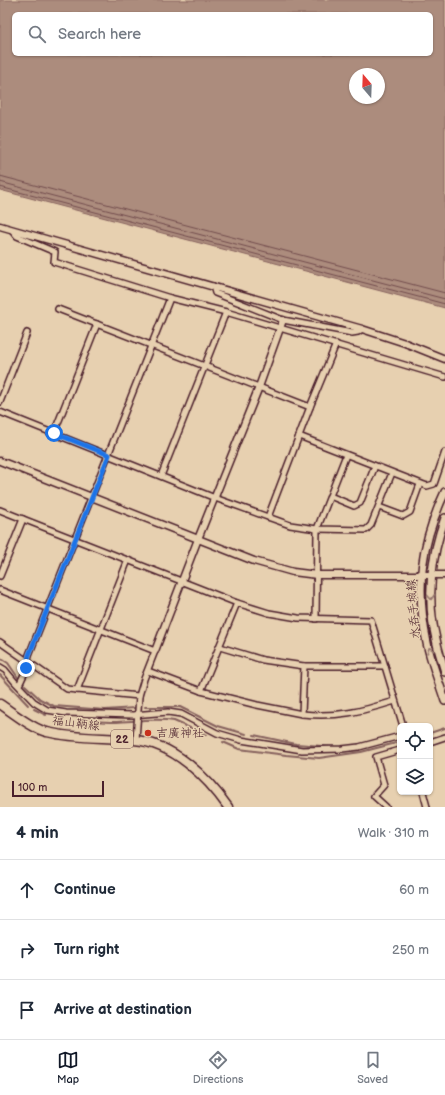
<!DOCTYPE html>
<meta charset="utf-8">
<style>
:root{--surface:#fff;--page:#f2f2f3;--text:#1f2937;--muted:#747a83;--line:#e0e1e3;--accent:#111827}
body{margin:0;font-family:"Balsamiq Sans","Klee One",sans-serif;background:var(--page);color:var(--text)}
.controls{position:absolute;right:12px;bottom:12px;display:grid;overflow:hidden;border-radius:6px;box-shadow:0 1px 3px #0004}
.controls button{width:36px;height:36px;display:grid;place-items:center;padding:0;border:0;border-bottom:1px solid var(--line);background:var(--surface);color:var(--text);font:20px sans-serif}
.compass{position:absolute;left:349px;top:68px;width:36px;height:36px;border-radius:50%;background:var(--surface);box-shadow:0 1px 3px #0004;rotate:341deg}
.scale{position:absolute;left:12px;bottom:10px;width:92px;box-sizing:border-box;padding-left:4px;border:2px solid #4a1f2b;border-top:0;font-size:11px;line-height:14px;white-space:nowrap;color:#4a1f2b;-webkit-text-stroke:3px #e7d0b0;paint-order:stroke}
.stop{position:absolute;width:12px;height:12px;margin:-9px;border:3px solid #1a73e8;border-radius:50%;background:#fff}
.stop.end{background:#1a73e8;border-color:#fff;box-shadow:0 1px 4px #0008}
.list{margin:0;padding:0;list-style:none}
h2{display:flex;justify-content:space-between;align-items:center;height:52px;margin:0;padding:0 16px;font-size:17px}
h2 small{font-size:13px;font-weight:400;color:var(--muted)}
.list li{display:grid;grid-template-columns:26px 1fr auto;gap:12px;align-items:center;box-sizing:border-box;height:60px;padding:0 16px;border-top:1px solid var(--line)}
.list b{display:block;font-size:15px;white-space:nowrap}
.list em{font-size:13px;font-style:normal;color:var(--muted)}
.icon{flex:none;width:22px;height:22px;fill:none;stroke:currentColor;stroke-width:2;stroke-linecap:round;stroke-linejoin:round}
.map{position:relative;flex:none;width:445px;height:807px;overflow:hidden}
.search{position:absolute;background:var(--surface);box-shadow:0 1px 3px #0004;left:12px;right:12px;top:12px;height:44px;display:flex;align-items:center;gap:10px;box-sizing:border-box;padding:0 14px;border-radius:6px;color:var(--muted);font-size:15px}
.sheet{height:232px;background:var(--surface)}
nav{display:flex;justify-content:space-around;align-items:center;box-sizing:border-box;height:56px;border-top:1px solid var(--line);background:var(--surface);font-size:11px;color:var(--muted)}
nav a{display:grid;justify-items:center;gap:2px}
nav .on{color:var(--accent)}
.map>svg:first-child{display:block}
.water{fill:#ac8c7d;stroke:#85605c;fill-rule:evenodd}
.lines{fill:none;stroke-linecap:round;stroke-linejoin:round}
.shore{stroke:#714b4c;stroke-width:1}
.stream{stroke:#85605c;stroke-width:2}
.minor-casing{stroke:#4a1f2b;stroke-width:8}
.tertiary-casing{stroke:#4a1f2b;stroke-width:9}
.secondary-casing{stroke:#4a1f2b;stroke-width:10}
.primary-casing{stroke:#4a1f2b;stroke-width:11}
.minor{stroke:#e7d0b0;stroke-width:5}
.tertiary{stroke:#e7d0b0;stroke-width:6}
.secondary{stroke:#e7d0b0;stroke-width:7}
.primary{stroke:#e7d0b0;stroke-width:8}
.oneway{stroke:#98786e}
.route{stroke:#1a73e8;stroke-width:5}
.poi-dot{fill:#c8321e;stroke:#e7d0b0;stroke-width:1.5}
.labels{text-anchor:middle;stroke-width:3;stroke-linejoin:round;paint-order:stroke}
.shield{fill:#e7d0b0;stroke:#795453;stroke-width:1}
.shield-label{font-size:11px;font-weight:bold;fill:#4a1f2b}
.street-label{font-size:12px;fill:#4a1f2b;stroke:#e7d0b0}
.poi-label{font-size:12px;fill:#4a1f2b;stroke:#e7d0b0;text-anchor:start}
</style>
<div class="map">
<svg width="445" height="807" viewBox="0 0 445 807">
<rect width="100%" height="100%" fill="#e7d0b0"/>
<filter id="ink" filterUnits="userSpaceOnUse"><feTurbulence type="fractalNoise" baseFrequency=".025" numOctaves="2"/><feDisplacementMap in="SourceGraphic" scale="8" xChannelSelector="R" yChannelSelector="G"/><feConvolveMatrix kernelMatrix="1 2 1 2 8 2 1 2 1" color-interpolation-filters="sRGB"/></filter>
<g filter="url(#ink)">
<path class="water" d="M0 0H445V308L0 190ZM14 14H431V54H14ZM355 74H379V98H355Z"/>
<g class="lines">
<g class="shore">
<path d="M0 176 445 293"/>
<path d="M0 182 445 299"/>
<path d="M0 187 445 304"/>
</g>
<g class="stream">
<path d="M0 658 8 663 19 679"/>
<path d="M0 675 28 705"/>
<path d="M25 685 40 699 54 706 105 710 135 708"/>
<path d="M145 707H180L218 726 246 734"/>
<path d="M34 709 46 715"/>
<path d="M83 721C94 721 106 722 117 722 136 721 156 718 174 721L206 735"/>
<path d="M430 733 445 728"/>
<path d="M254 735 296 744 335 747"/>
<path d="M223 742 239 749 286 755 319 758 361 752 400 742"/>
</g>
<g class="minor-casing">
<g id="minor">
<path d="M12 230 17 236 55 252 54 262 170 298 226 312 445 377"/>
<path d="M213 286 215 293 283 320 352 333 358 332 362 329"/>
<path d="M58 309 310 407"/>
<path d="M0 402 27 333"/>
<path d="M0 412 215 498 290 525 317 529 366 530 371 525 392 473"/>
<path d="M54 433 97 324"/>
<path d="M299 436 427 486 434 484 445 452"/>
<path d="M161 476 226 312"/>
<path d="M330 496 354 506 360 503 375 466"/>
<path d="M379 507 403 516 410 512 420 484"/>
<path d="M0 510 237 603 269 613 298 618 371 620 403 726"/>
<path d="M268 517 310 407 336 344"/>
<path d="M0 576 23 519"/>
<path d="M0 590 155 651 144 679 139 696 136 740"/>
<path d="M316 619 317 529 346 455"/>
<path d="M0 642 67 689 139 696"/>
<path d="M304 666H385"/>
<path d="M0 667 5 670 15 682 34 702 47 710 66 713 133 715 168 712 181 714 217 733 241 740 302 750 342 749 359 747 400 736"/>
<path d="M148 671 201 691 257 705 302 714 304 666 263 660 220 647"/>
<path d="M20 683 27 668 29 655 170 298"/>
<path d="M77 690 128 560"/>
<path d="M201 691 237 603"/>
<path d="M302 714C337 718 362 711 395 701"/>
<path d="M430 742 445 737"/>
<path d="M423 792 427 807"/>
<path d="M386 807 374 796 384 785 376 757 400 750"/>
</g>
</g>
<g class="tertiary-casing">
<g id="tertiary">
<path d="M0 226 362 329 405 343 445 359"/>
<path d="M0 461 254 561 293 572 317 575H445"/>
<path d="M155 651 198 539 259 387 283 320"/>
</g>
</g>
<g class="secondary-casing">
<g id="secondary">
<path d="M445 492C421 543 415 587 427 643 431 662 439 682 445 701"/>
<path d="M445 518C431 556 426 599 436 639 438 650 442 661 445 672"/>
</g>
</g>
<g class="primary-casing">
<path id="primary" d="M0 704C12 712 33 729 47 732 75 739 105 737 134 740 173 743 207 777 228 807"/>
</g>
<use href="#minor" class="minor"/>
<use href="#tertiary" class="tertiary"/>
<use href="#secondary" class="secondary"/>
<use href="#primary" class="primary"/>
</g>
<defs><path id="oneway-chevron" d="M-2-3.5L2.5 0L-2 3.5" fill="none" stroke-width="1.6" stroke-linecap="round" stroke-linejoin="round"/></defs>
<g class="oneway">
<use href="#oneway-chevron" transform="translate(431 597) rotate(87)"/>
<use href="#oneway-chevron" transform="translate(430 650) rotate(-107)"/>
</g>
</g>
<g class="lines" filter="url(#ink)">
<path class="route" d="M26 668 29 655 109 455 54 433"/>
</g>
<circle class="poi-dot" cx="148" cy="733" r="4"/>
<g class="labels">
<rect class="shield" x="111" y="730" width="22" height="18" rx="3"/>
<g class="shield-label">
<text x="122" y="743">22</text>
</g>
<g class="street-label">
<text transform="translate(413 609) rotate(-95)" y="4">水呑手城線</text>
<text transform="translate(76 723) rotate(7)" y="4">福山鞆線</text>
</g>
<g class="poi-label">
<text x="156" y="737">吉廣神社</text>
</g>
</g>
</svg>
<div class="controls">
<button><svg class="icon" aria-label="locate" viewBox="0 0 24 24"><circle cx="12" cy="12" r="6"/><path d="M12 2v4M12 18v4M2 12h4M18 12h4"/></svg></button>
<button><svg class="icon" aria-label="layers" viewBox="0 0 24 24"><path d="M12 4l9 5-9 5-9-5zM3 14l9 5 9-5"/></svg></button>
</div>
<svg class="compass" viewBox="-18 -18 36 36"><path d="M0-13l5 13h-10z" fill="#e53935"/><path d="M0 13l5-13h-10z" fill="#747a83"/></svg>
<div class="scale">100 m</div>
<div class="stop" style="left:54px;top:433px"></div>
<div class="stop end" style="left:26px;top:668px"></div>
<div class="search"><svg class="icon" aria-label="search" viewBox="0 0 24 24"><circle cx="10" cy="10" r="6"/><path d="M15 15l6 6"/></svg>Search here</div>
</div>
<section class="sheet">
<h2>4 min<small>Walk · 310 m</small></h2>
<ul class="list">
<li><svg class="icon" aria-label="ahead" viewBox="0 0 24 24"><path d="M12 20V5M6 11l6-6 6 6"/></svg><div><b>Continue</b></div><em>60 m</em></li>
<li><svg class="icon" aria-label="right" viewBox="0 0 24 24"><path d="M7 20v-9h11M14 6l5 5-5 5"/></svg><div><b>Turn right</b></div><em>250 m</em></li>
<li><svg class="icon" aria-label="arrive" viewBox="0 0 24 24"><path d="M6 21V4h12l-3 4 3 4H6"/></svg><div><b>Arrive at destination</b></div></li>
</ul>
</section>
<nav>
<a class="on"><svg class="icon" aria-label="map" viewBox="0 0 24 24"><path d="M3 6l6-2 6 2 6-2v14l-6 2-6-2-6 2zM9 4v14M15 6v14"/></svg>Map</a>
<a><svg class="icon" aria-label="directions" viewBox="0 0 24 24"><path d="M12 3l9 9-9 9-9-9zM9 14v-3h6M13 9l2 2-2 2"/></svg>Directions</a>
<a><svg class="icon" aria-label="saved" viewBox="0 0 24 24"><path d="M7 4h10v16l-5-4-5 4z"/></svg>Saved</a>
</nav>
